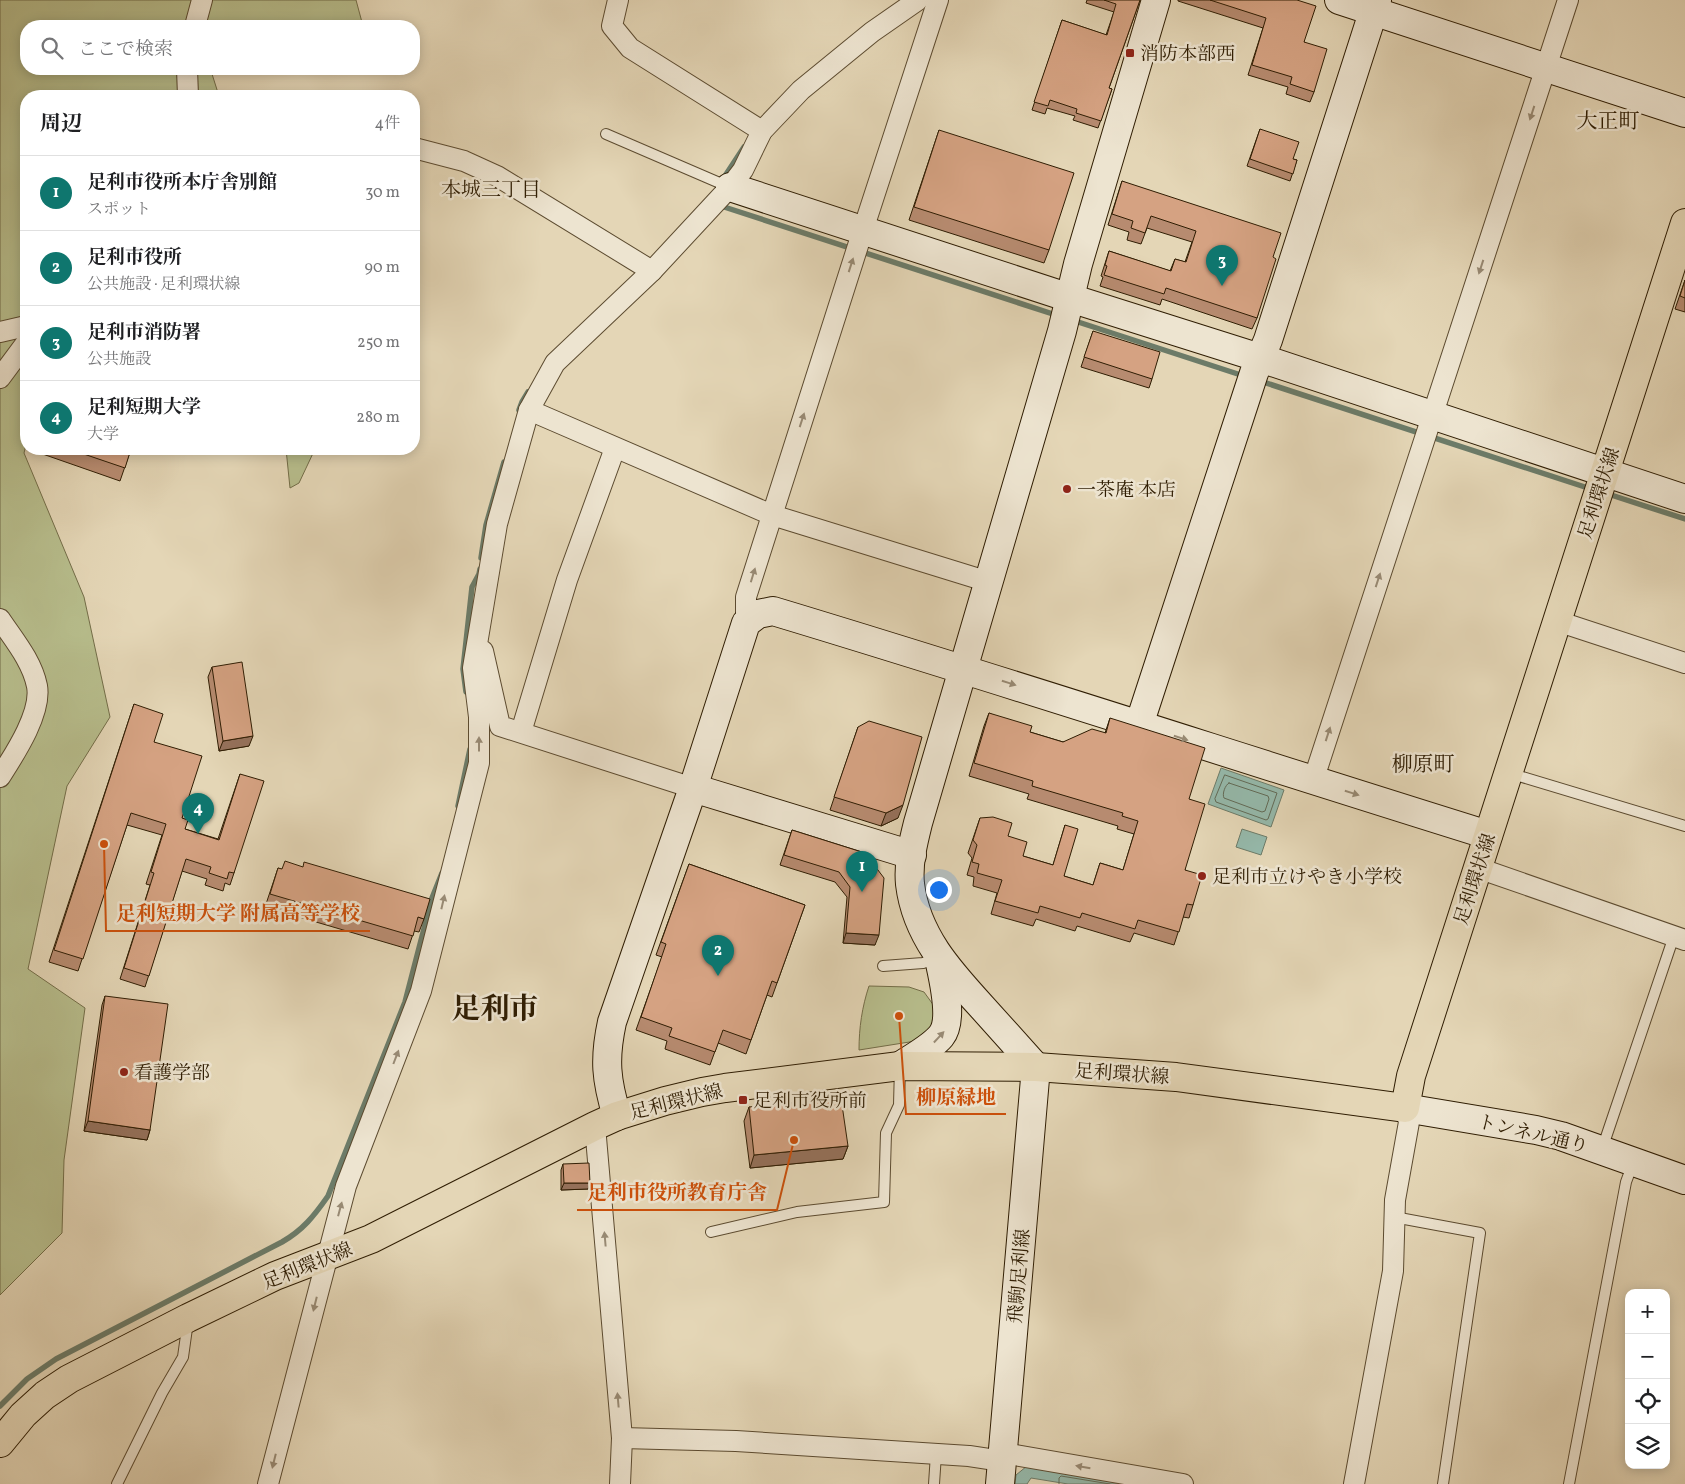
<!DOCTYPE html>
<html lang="ja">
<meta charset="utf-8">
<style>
:root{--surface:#fff;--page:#f2f2f2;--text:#202124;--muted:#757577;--line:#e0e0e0;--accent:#0f766e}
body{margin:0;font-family:Vollkorn,"Noto Serif JP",serif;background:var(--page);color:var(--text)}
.controls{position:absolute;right:15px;bottom:15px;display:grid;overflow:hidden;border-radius:10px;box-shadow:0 2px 12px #0003}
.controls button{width:45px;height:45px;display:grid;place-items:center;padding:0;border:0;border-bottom:1px solid var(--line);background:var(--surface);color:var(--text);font:25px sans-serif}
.you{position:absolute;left:938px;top:889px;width:18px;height:18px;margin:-12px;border:4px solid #fff;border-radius:50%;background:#1a73e8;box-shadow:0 0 0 8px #1a73e833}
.badge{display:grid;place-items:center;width:32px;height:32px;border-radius:50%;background:var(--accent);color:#fff;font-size:16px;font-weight:700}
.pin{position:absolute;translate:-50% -41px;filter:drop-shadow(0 1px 2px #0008)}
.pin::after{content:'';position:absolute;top:26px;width:18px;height:15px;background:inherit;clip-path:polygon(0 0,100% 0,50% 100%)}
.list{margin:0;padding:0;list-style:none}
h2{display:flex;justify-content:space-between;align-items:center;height:65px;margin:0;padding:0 20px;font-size:21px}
h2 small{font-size:16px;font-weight:400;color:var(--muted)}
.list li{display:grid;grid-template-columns:32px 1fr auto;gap:15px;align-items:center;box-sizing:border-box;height:75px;padding:0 20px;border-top:1px solid var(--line)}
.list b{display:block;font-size:19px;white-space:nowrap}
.list p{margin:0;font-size:16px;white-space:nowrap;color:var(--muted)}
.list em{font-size:16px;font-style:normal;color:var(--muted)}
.icon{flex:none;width:28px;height:28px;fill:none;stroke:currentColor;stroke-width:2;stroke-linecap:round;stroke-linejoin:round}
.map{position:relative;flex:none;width:1685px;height:1484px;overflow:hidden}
.search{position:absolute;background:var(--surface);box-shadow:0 2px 12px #0003;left:20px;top:20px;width:400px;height:55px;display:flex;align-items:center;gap:12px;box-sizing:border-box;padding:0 18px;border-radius:20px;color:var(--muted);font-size:19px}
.panel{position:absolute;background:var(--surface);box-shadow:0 2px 12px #0003;left:20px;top:90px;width:400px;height:365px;border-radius:20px}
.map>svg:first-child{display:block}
.green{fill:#b7bd8c;stroke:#736d48}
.water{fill:#95b9ab;stroke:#6c7b68}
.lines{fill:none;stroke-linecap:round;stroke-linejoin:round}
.shore{stroke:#626b57;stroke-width:1}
.stream{stroke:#6c7b68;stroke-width:5.5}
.lane-casing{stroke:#5c4b30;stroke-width:12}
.street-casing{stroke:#5c4b30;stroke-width:22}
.secondary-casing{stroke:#2f1d03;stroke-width:30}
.primary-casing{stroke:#2f1d03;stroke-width:30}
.lane{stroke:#ede4d0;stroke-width:10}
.street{stroke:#ede4d0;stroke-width:20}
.secondary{stroke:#ede4d0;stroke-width:28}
.primary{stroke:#e4d6b6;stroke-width:28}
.wall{fill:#b78b70;stroke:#2f1d03}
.shaded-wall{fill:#95715b;stroke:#2f1d03}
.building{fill:#d5a282;stroke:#2f1d03}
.oneway{fill:#988a74}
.poi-dot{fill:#8f2418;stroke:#ede4d0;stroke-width:2}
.labels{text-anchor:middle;stroke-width:5;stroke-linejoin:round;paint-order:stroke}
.poi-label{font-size:19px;fill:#2f1d03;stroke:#ede4d0;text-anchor:start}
.street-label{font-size:19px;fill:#2f1d03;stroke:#ede4d0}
.neighbourhood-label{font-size:20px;fill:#2f1d03;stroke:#ede4d0}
.quarter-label{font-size:21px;fill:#2f1d03;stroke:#ede4d0}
.town-label{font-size:29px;font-weight:bold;fill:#2f1d03;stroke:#ede4d0}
.leader{fill:none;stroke:#cc500b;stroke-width:2}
.callout-dot{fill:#cc500b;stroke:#ede4d0;stroke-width:2}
.callout-label{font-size:20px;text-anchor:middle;font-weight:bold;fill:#cc500b;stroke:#ede4d0;stroke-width:5;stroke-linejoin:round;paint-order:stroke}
</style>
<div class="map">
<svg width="1685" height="1484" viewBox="0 0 1685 1484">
<rect width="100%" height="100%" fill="#e4d6b6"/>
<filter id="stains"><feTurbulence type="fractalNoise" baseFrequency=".004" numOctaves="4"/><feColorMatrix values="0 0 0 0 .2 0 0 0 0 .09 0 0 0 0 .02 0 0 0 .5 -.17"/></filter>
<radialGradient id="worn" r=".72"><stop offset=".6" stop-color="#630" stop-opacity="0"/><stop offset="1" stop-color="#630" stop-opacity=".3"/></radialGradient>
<g class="green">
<path d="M0 0H356L363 26H26V69H217L212 74 219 96H26V445L24 453 84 597 110 717 67 786 28 969 85 1008 64 1160 62 1233 0 1295Z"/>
<path d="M286 449H315L299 483 290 488Z"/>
<path d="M869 986 909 987 924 992 937 1010V1022L922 1040 859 1050C859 1028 862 1007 869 986Z"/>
</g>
<g class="water">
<path d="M1221 768 1284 790 1271 827 1208 804Z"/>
<path d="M1242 829 1267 837 1261 855 1236 847Z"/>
<path d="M1027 1466 1141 1484H1068L1031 1478 1027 1484H1015L1016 1475Z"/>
</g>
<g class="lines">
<g class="shore">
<path d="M1225 775 1277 793 1268 819 1266 820 1216 802 1215 799Z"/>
<path d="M1229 783 1268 796 1269 799 1265 811 1262 812 1224 798C1222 794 1225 785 1229 783Z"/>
<path d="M1059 1484V1478L1061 1476 1110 1484"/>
</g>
<g class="stream">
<path d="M723 179 744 147"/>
<path d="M718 205 1059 316"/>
<path d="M1072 320 1247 377"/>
<path d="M1260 381 1591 489"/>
<path d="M519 410 522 402 528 392"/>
<path d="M1605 493 1685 519"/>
<path d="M481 558 486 525 504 462"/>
<path d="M466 692 463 669 472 587 479 574 480 569"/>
<path d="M458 806 470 749"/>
<path d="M0 1406 27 1379 56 1359 282 1242C303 1230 314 1216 328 1196L405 1002 432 898 442 873"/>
</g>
<g class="lane-casing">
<g id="lane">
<path d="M606 134 729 187"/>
<path d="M1509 773 1685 826"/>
<path d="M883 966 923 963 938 958"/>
<path d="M1602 1149 1674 936"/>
<path d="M1394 1217 1480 1233 1443 1484"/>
<path d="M711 1232 797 1212 884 1202 886 1133 899 1105 900 1067"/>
<path d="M117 1484 162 1393 183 1357 188 1321"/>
<path d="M934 1484 936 1454"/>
<path d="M1569 1484 1626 1182 1633 1163"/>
</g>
</g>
<g class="street-casing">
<g id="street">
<path d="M618 0 612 26 630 48 762 131"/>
<path d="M195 26 202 0"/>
<path d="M187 69 188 96"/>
<path d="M414 148 464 161 497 176 652 271"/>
<path d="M0 332 26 326"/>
<path d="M0 378 26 343"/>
<path d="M529 410 772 515 989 582"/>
<path d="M0 619C14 640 32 661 37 686 42 713 14 755 0 777"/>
<path d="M1557 621 1685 663"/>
<path d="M746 623V597L863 230 938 0"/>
<path d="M483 651 500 726 693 788"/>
<path d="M521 732 567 580 615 448"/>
<path d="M1313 781 1568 0"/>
<path d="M1478 868 1685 940"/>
<path d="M595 1126 622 1438 620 1484"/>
<path d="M622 1438 736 1441 969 1456 1002 1461"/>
<path d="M1003 1453 1183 1484"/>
<path d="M268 1484 346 1186 421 991 479 763V717L473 668 497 524 529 410 555 363 652 271 730 187 743 170 762 131 801 90 872 32 918 0"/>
<path d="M1354 1484 1393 1271 1395 1200 1409 1122 1405 1108"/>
</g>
</g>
<g class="secondary-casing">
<g id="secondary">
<path d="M1339 0 1685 113"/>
<path d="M730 187 1070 298 1260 358 1685 499"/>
<path d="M1139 725 1254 373 1268 340 1377 0"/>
<path d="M693 788 912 855"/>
<path d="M900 1066C913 1057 931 1048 941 1036 954 1020 943 978 939 959"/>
<path d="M1405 1108 1536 1130 1561 1136 1685 1180"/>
<path d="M617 1116C606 1080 604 1059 612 1022L693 788 746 623 758 614 773 611C1012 683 1250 761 1488 835"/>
<path d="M1000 1484 1036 1067C1018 1047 1000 1027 982 1007 949 971 916 935 910 884 908 863 913 843 918 823L1062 331 1078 264 1156 0"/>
</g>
</g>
<g class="primary-casing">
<path id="primary" d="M0 1443 23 1415 45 1395 69 1379 188 1318 275 1276 371 1239 595 1126 617 1116 665 1101 702 1092 725 1088 900 1066 1036 1067 1176 1077 1405 1108 1411 1076 1685 223"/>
</g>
<use href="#lane" class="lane"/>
<use href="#street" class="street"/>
<use href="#secondary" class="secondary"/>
<use href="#primary" class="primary"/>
</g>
<g class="wall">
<path d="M1087 0H1140L1109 88 1112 89 1098 128 1073 120 1075 116 1047 108 1045 114 1032 110 1062 20 1106 35 1114 12 1086 3Z"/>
<path d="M1178 0H1297L1304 42 1314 92 1310 102 1286 94 1288 87 1248 75 1263 28 1178 1Z"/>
<path d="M1260 129 1293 159 1297 160 1290 181 1247 166Z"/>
<path d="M939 130 1049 250 1044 263 909 220Z"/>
<path d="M1122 181 1273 257 1257 318 1252 329 1162 299 1160 305 1100 286 1103 277 1101 276 1109 251 1170 271 1175 259 1185 262 1192 242 1147 228 1141 244 1127 240 1129 232 1108 225Z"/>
<path d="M1685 280V312L1675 309Z"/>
<path d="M1093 331 1152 379 1149 388 1081 367Z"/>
<path d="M34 449H131L120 481 34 451Z"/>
<path d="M212 667 249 746 219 751 208 677Z"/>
<path d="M134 704 154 742 182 818 185 829 218 839 240 774 234 873 230 885 225 883 223 891 205 885 207 879 182 871 145 987 120 979 150 885 146 884 162 835 127 825 78 971 49 962Z"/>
<path d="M989 713 1030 732 1063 742 1105 733 1110 718 1189 799 1185 870 1193 905 1189 918 1183 917 1174 945 1134 933 1130 942 1077 926 1075 931 1036 919 1033 926 991 914 997 893 973 886 974 877 967 875 972 858 968 853 980 818 1008 836 1023 856 1053 865 1065 825 1064 876 1093 885 1100 863 1123 870 1134 834 1117 829 1118 826 1027 799 1029 794 969 776 984 726Z"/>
<path d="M858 727 898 818 881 826 830 810Z"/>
<path d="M792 830 865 853 875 945 843 943 847 897 835 882 780 865Z"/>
<path d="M689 864 805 905 772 997 767 995 746 1054 718 1043 710 1065 665 1049 667 1041 636 1030 662 957 656 955Z"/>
<path d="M278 868 424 919 419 932 414 931 408 949 265 907Z"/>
<path d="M105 996 150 1130 147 1140 84 1131 102 1005Z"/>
<path d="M749 1107 848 1146 843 1159 750 1168 744 1121Z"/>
<path d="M563 1164 590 1183 588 1189 561 1190V1170Z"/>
</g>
<g class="shaded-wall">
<path d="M253 736 249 746 219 751 223 741Z"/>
<path d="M903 805 898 818 881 826 886 813Z"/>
<path d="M846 933 879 935 875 945 843 943Z"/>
<path d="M88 1121 150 1130 147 1140 84 1131Z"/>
<path d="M848 1146 843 1159 750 1168 754 1155Z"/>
<path d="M564 1183H590L588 1189 561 1190Z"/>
</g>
<g class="building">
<path d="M1104 0H1140L1109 88 1112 89 1101 121 1076 113 1077 109 1050 100 1048 106 1034 102 1062 20 1107 35 1116 4Z"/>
<path d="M1210 0H1297L1316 6 1304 42 1327 49 1314 92 1290 84 1292 77 1252 65 1266 18Z"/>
<path d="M1260 129 1299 142 1293 159 1297 160 1293 174 1250 159Z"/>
<path d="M939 130 1074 173 1049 250 914 207Z"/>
<path d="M1122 181 1281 233 1273 257 1276 259 1257 318 1166 288 1164 294 1104 275 1107 266 1105 265 1109 251 1171 271 1175 259 1186 262 1196 231 1151 216 1145 233 1131 228 1133 221 1112 214Z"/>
<path d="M1685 280V298L1680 296Z"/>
<path d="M1093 331 1160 352 1152 379 1084 357Z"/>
<path d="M69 449H131L125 468Z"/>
<path d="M242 662 253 736 223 741 212 667Z"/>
<path d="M134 704 163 714 154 742 202 756 182 818 188 820 185 829 219 840 240 774 264 781 234 873 229 872 227 879 209 873 211 867 186 859 149 976 124 968 154 873 151 872 166 824 131 813 83 959 54 950Z"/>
<path d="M989 713 1032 726 1030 732 1063 742 1092 729 1106 733 1110 718 1205 748 1189 799 1205 804 1185 870 1202 875 1193 905 1187 904 1179 932 1138 920 1135 929 1082 913 1080 918 1040 906 1038 913 995 901 1002 880 977 873 979 864 972 862 977 845 973 840 980 818 993 817 1012 823 1008 836 1027 842 1023 856 1053 865 1065 825 1078 829 1064 876 1093 885 1100 863 1123 870 1138 821 1122 816 1123 813 1032 786 1033 781 974 763Z"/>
<path d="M869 721 922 737 903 805 886 813 834 797 858 727Z"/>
<path d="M792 830 865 853 884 878 879 935 846 933 850 887 839 872 784 855Z"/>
<path d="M285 861 303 867 304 862 430 899 424 919 418 917 413 936 270 894 278 868 282 869Z"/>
<path d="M689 864 805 905 777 983 772 981 751 1040 723 1030 715 1052 669 1036 672 1028 641 1017 666 944 661 942Z"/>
<path d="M105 996 168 1004 150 1130 88 1121Z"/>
<path d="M841 1098 848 1146 754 1155 749 1107Z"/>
<path d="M589 1163 590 1183H564L563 1164Z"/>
</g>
<defs><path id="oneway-solid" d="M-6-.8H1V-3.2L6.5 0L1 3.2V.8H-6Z" transform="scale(1.25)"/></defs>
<g class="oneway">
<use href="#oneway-solid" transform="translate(1532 113) rotate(108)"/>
<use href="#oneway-solid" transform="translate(851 265) rotate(-72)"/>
<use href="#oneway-solid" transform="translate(1481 267) rotate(108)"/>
<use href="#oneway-solid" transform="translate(802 420) rotate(-72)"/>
<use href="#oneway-solid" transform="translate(753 575) rotate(-73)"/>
<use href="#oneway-solid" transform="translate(1378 580) rotate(-72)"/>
<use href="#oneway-solid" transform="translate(1009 683) rotate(18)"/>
<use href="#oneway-solid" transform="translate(1328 734) rotate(-72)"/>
<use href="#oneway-solid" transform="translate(1181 738) rotate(18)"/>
<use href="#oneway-solid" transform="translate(479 744) rotate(-90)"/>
<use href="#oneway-solid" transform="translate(1352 793) rotate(17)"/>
<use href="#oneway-solid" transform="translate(443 902) rotate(-77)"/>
<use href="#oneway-solid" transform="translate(939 1037) rotate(-47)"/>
<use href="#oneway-solid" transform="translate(396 1057) rotate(-69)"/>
<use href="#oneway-solid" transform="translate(340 1209) rotate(-75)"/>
<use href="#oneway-solid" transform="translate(605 1239) rotate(-95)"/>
<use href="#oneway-solid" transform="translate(315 1304) rotate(104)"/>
<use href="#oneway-solid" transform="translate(618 1400) rotate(-95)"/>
<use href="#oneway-solid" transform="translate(274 1461) rotate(104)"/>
<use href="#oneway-solid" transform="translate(1083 1467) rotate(-170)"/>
</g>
<g class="poi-dot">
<rect x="1125" y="48" width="10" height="10" rx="2.5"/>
<circle cx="1067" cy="489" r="5"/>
<circle cx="1202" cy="876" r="5"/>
<circle cx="124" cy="1072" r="5"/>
<rect x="738" y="1095" width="10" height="10" rx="2.5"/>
</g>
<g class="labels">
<g class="poi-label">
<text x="1140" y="60">消防本部西</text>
<text x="1077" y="496">一茶庵 本店</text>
<text x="1212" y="883">足利市立けやき小学校</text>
<text x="134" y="1079">看護学部</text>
<text x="753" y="1107">足利市役所前</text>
</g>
<g class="street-label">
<text transform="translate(1598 493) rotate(-72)" y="7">足利環状線</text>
<text transform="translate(1474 879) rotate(-72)" y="7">足利環状線</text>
<text transform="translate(1122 1073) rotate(4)" y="7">足利環状線</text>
<text transform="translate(676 1101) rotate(-14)" y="7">足利環状線</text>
<text transform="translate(1533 1133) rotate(13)" y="7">トンネル通り</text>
<text transform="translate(307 1265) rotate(-22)" y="7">足利環状線</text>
<text transform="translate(1018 1276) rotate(-85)" y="7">飛駒足利線</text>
</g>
<g class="neighbourhood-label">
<text x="491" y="196">本城三丁目</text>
</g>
<g class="quarter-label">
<text x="1608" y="128">大正町</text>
<text x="1423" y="771">柳原町</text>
</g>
<g class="town-label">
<text x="495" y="1018">足利市</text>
</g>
</g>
<path class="leader" d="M104 844L106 931H370M899 1016L906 1114H1006M794 1140L777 1210H577"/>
<g class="callout-dot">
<circle cx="104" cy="844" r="5"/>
<circle cx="899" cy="1016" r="5"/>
<circle cx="794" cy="1140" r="5"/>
</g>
<g class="callout-label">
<text x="238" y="920">足利短期大学 附属高等学校</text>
<text x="956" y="1104">柳原緑地</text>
<text x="677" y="1199">足利市役所教育庁舎</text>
</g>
<rect width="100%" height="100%" filter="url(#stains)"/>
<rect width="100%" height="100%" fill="url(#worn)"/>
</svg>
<div class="controls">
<button>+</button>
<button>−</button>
<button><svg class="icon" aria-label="locate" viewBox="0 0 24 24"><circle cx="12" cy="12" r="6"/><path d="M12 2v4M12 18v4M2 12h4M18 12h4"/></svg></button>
<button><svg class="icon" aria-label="layers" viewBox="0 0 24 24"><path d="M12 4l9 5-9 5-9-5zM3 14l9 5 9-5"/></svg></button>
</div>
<div class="you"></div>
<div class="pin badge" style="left:862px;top:892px">1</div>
<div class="pin badge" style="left:718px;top:976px">2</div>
<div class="pin badge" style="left:1222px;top:286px">3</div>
<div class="pin badge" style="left:198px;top:834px">4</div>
<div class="search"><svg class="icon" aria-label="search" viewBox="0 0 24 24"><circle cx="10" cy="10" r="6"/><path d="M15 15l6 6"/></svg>ここで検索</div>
<section class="panel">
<h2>周辺<small>4件</small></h2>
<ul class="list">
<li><span class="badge">1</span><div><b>足利市役所本庁舎別館</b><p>スポット</p></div><em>30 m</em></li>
<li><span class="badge">2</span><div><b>足利市役所</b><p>公共施設 · 足利環状線</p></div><em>90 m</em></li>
<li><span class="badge">3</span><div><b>足利市消防署</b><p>公共施設</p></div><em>250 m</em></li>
<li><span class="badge">4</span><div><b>足利短期大学</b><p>大学</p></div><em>280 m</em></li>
</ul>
</section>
</div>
